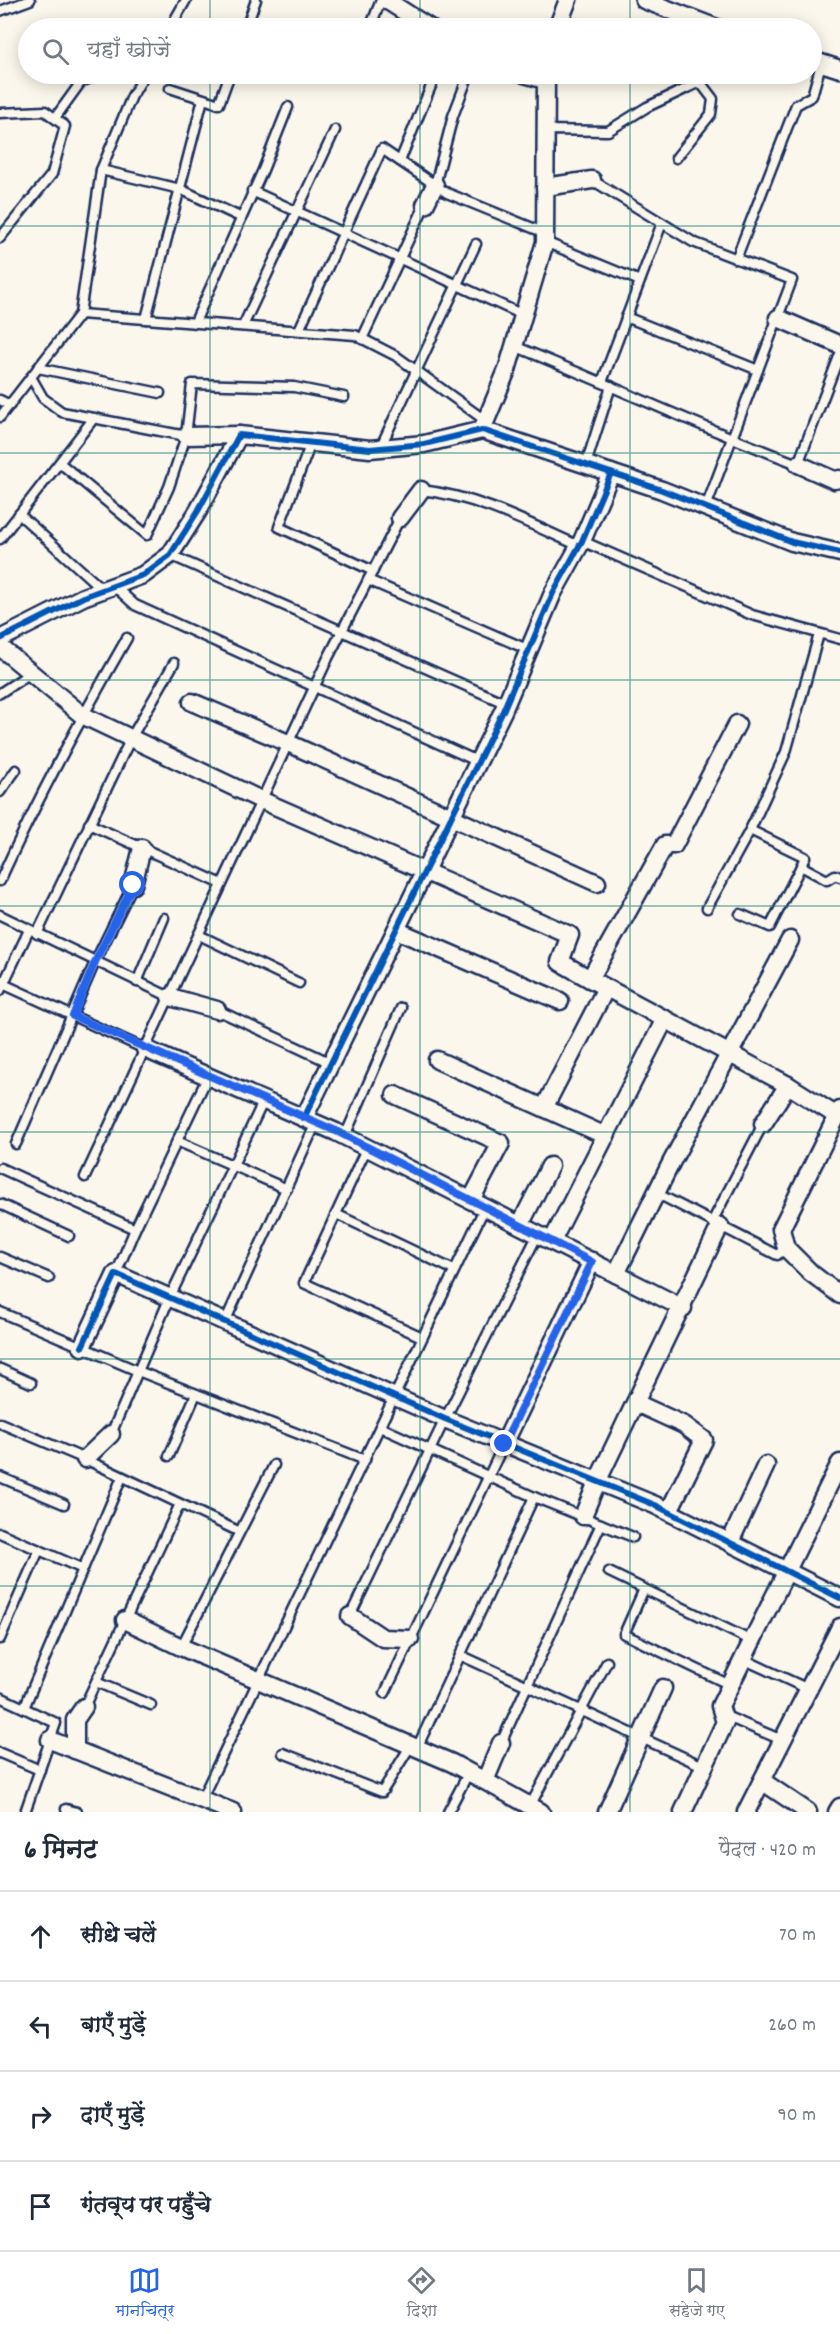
<!DOCTYPE html>
<html lang="hi">
<meta charset="utf-8">
<style>
:root{--surface:#fff;--page:#f2f2f3;--text:#1f2937;--muted:#747a83;--line:#e0e1e3;--accent:#2563eb}
body{margin:0;font-family:Dekko,"Playpen Sans Deva",sans-serif;background:var(--page);color:var(--text)}
.stop{position:absolute;width:18px;height:18px;margin:-14px;border:4px solid #2563eb;border-radius:50%;background:#fff}
.stop.end{background:#2563eb;border-color:#fff;box-shadow:0 2px 6px #0008}
.list{margin:0;padding:0;list-style:none}
h2{display:flex;justify-content:space-between;align-items:center;height:78px;margin:0;padding:0 24px;font-size:26px}
h2 small{font-size:20px;font-weight:400;color:var(--muted)}
.list li{display:grid;grid-template-columns:39px 1fr auto;gap:18px;align-items:center;box-sizing:border-box;height:90px;padding:0 24px;border-top:2px solid var(--line)}
.list b{display:block;font-size:22px;white-space:nowrap}
.list em{font-size:20px;font-style:normal;color:var(--muted)}
.icon{flex:none;width:33px;height:33px;fill:none;stroke:currentColor;stroke-width:2;stroke-linecap:round;stroke-linejoin:round}
.map{position:relative;flex:none;width:840px;height:1812px;overflow:hidden}
.search{position:absolute;background:var(--surface);box-shadow:0 3px 15px #0003;left:18px;right:18px;top:18px;height:66px;display:flex;align-items:center;gap:15px;box-sizing:border-box;padding:0 21px;border-radius:33px;color:var(--muted);font-size:22px}
.sheet{height:438px;background:var(--surface)}
nav{display:flex;justify-content:space-around;align-items:center;box-sizing:border-box;height:84px;border-top:2px solid var(--line);background:var(--surface);font-size:16px;color:var(--muted)}
nav a{display:grid;justify-items:center;gap:3px}
nav .on{color:var(--accent)}
.map>svg:first-child{display:block}
.lines{fill:none;stroke-linecap:round;stroke-linejoin:round}
.lane-casing{stroke:#1b2f5e;stroke-width:13}
.street-casing{stroke:#1b2f5e;stroke-width:21}
.lane{stroke:#fbf7ec;stroke-width:8}
.street{stroke:#fbf7ec;stroke-width:16}
.cycleway-casing{stroke:#fbf7ec;stroke-width:10}
.cycleway{stroke:#0057b8;stroke-width:6}
.route{stroke:#2563eb;stroke-width:8}
.grid{fill:none;stroke:#0f766e;stroke-width:1.5;stroke-opacity:0.55}
</style>
<div class="map">
<svg width="840" height="1812" viewBox="0 0 840 1812">
<rect width="100%" height="100%" fill="#fbf7ec"/>
<filter id="ink" filterUnits="userSpaceOnUse"><feTurbulence type="fractalNoise" baseFrequency=".0167" numOctaves="2"/><feDisplacementMap in="SourceGraphic" scale="12" xChannelSelector="R" yChannelSelector="G"/><feConvolveMatrix kernelMatrix="1 2 1 2 8 2 1 2 1" color-interpolation-filters="sRGB"/></filter>
<g filter="url(#ink)">
<g class="lines">
<g class="lane-casing">
<g id="lane">
<path d="M0 11 30 0"/>
<path d="M170 28 186 0"/>
<path d="M246 28 256 0"/>
<path d="M370 28 381 0"/>
<path d="M170 88 219 104 230 74"/>
<path d="M0 113 45 111 65 126 52 174 0 238"/>
<path d="M55 118 81 82 100 74"/>
<path d="M545 130 608 131 647 107 700 82 704 74"/>
<path d="M676 158 711 114 713 99 700 82"/>
<path d="M400 161 436 74"/>
<path d="M101 170 180 189 240 217"/>
<path d="M592 180 693 242 792 280 706 507"/>
<path d="M435 185 453 116 469 74"/>
<path d="M252 191 523 315"/>
<path d="M545 242 640 281"/>
<path d="M736 259 796 105 812 96 821 64"/>
<path d="M80 314 355 335 396 356 486 421"/>
<path d="M626 317 758 370"/>
<path d="M146 319 203 99"/>
<path d="M195 322 263 170 288 107"/>
<path d="M243 326 335 130"/>
<path d="M299 330 382 149 447 193 545 233"/>
<path d="M362 339 425 205"/>
<path d="M514 346C609 384 702 428 798 464L840 354"/>
<path d="M38 368 160 393"/>
<path d="M31 377 43 398 62 412 186 436 169 487 147 535 60 463"/>
<path d="M602 382 662 223"/>
<path d="M0 400 10 405"/>
<path d="M0 417 80 314 101 170 132 96 145 74"/>
<path d="M186 436 192 384 294 387 344 397"/>
<path d="M311 443 279 527 373 571"/>
<path d="M380 448 476 244"/>
<path d="M586 464 611 386"/>
<path d="M421 490C477 496 528 523 579 546"/>
<path d="M19 514 103 590"/>
<path d="M0 539 94 418"/>
<path d="M582 541 752 615 840 639"/>
<path d="M170 555 507 704"/>
<path d="M368 580 529 650"/>
<path d="M114 586 135 605 479 762"/>
<path d="M0 693 32 672"/>
<path d="M0 792 16 770"/>
<path d="M89 824 222 884"/>
<path d="M750 830 805 857 801 866"/>
<path d="M0 881C38 797 81 718 127 638"/>
<path d="M707 908 750 830 786 752 819 634"/>
<path d="M740 914 770 927 801 866 827 880 835 875 840 877"/>
<path d="M0 915 170 997"/>
<path d="M37 934 131 738 174 663"/>
<path d="M199 935 299 983"/>
<path d="M137 982 164 918"/>
<path d="M3 984 145 1049"/>
<path d="M0 991 29 930"/>
<path d="M217 1010 331 1063"/>
<path d="M345 1136 401 1008"/>
<path d="M177 1141 287 1189"/>
<path d="M16 1144 95 962 133 885"/>
<path d="M367 1147 304 1283 422 1337"/>
<path d="M0 1168 135 1229"/>
<path d="M85 1177 328 658 400 518"/>
<path d="M656 1193 777 1255 786 1248"/>
<path d="M0 1204 69 1236"/>
<path d="M336 1214 454 1270"/>
<path d="M712 1222 763 1124"/>
<path d="M0 1257 49 1278"/>
<path d="M116 1274 135 1229 208 1076"/>
<path d="M0 1312 138 1371 365 1460"/>
<path d="M225 1322 316 1123"/>
<path d="M0 1369 31 1383"/>
<path d="M0 1423 85 1459 238 1531"/>
<path d="M380 1427 534 1497 633 1537"/>
<path d="M111 1434 170 1297 264 1100"/>
<path d="M169 1456 196 1394"/>
<path d="M0 1477 64 1504"/>
<path d="M0 1533 83 1569"/>
<path d="M609 1572 752 1641"/>
<path d="M644 1589 624 1634 730 1685"/>
<path d="M350 1616 445 1419 538 1234"/>
<path d="M0 1639 39 1550"/>
<path d="M181 1647 274 1465"/>
<path d="M460 1655 705 1767"/>
<path d="M743 1659 808 1689"/>
<path d="M96 1682 151 1705"/>
<path d="M385 1693 504 1444"/>
<path d="M0 1697 56 1723 25 1812"/>
<path d="M84 1707 180 1504"/>
<path d="M24 1708 122 1477"/>
<path d="M723 1715 782 1740"/>
<path d="M501 1743 601 1524"/>
<path d="M417 1748 534 1497"/>
<path d="M0 1753 40 1770"/>
<path d="M283 1753 382 1792 411 1745"/>
<path d="M201 1800 485 1207"/>
<path d="M530 1806 607 1662"/>
<path d="M66 1809 77 1812"/>
<path d="M448 1812 469 1772"/>
</g>
</g>
<g class="street-casing">
<g id="street">
<path d="M386 0 430 28"/>
<path d="M644 0 717 28"/>
<path d="M557 28 568 0"/>
<path d="M812 60 840 69"/>
<path d="M524 74 545 80"/>
<path d="M545 187 592 180"/>
<path d="M425 205 435 185"/>
<path d="M778 318 840 345"/>
<path d="M482 430 507 370 545 242 546 74"/>
<path d="M186 436 239 435"/>
<path d="M798 464 834 480 840 479"/>
<path d="M400 518 421 490"/>
<path d="M0 639 83 597 143 575 170 555 198 511 239 435 370 449 424 444 482 430 662 490 792 542 840 553"/>
<path d="M0 647 82 715 261 800 570 935 560 962 590 979"/>
<path d="M192 702 288 743 597 883"/>
<path d="M737 724 674 845H665L590 979 788 1085 837 1116"/>
<path d="M133 885 142 848"/>
<path d="M396 930 560 1001"/>
<path d="M170 997 217 1010"/>
<path d="M145 1049 336 1132 683 1308"/>
<path d="M437 1060 606 1136"/>
<path d="M395 1095 501 1143 471 1200"/>
<path d="M544 1108 606 988"/>
<path d="M840 1110 781 1229 786 1248 811 1273 840 1295"/>
<path d="M304 1118 503 711 553 593 582 541 611 473"/>
<path d="M763 1124 788 1085"/>
<path d="M520 1225 550 1166"/>
<path d="M552 1241 665 1019"/>
<path d="M616 1274 671 1163 790 940"/>
<path d="M82 1347 116 1274 445 1419 655 1505 840 1598"/>
<path d="M636 1403 684 1425 704 1440 669 1511"/>
<path d="M504 1444 592 1261"/>
<path d="M85 1459 111 1434"/>
<path d="M583 1516 597 1482 720 1226"/>
<path d="M730 1542 766 1465"/>
<path d="M350 1616 383 1638 410 1639"/>
<path d="M125 1620 181 1647 452 1763 541 1812"/>
<path d="M50 1740 233 1812"/>
<path d="M75 1750V1720L84 1707"/>
<path d="M485 1781 501 1743"/>
<path d="M762 1781 808 1812"/>
<path d="M607 1812 663 1688"/>
<path d="M683 1812 725 1722 720 1706 840 1463"/>
<path d="M746 1812 840 1627"/>
<path d="M837 1812 840 1807"/>
</g>
</g>
<use href="#lane" class="lane"/>
<use href="#street" class="street"/>
<g class="cycleway-casing">
<g id="cycleway">
<path d="M0 639 83 597 143 575 170 555 198 511 239 435 370 449 424 444 482 430 662 490 792 542 840 553"/>
<path d="M304 1118 503 711 553 593 582 541 611 473"/>
<path d="M82 1347 116 1274 445 1419 655 1505 840 1598"/>
</g>
</g>
<use href="#cycleway" class="cycleway"/>
</g>
</g>
<g class="lines" filter="url(#ink)">
<path class="route" d="M133 885 95 962 73 1016 336 1131 592 1262 504 1444"/>
</g>
<path class="grid" d="M210 0V28M420 0V28M630 0V28M210 74V1812M420 74V1812M630 74V1812M0 226H840M0 453H840M0 680H840M0 906H840M0 1132H840M0 1359H840M0 1586H840"/>
</svg>
<div class="stop" style="left:133px;top:885px"></div>
<div class="stop end" style="left:504px;top:1444px"></div>
<div class="search"><svg class="icon" aria-label="search" viewBox="0 0 24 24"><circle cx="10" cy="10" r="6"/><path d="M15 15l6 6"/></svg>यहाँ खोजें</div>
</div>
<section class="sheet">
<h2>6 मिनट<small>पैदल · 420 m</small></h2>
<ul class="list">
<li><svg class="icon" aria-label="ahead" viewBox="0 0 24 24"><path d="M12 20V5M6 11l6-6 6 6"/></svg><div><b>सीधे चलें</b></div><em>70 m</em></li>
<li><svg class="icon" aria-label="left" viewBox="0 0 24 24"><path d="M17 20v-9H6M10 6l-5 5 5 5"/></svg><div><b>बाएँ मुड़ें</b></div><em>260 m</em></li>
<li><svg class="icon" aria-label="right" viewBox="0 0 24 24"><path d="M7 20v-9h11M14 6l5 5-5 5"/></svg><div><b>दाएँ मुड़ें</b></div><em>90 m</em></li>
<li><svg class="icon" aria-label="arrive" viewBox="0 0 24 24"><path d="M6 21V4h12l-3 4 3 4H6"/></svg><div><b>गंतव्य पर पहुँचे</b></div></li>
</ul>
</section>
<nav>
<a class="on"><svg class="icon" aria-label="map" viewBox="0 0 24 24"><path d="M3 6l6-2 6 2 6-2v14l-6 2-6-2-6 2zM9 4v14M15 6v14"/></svg>मानचित्र</a>
<a><svg class="icon" aria-label="directions" viewBox="0 0 24 24"><path d="M12 3l9 9-9 9-9-9zM9 14v-3h6M13 9l2 2-2 2"/></svg>दिशा</a>
<a><svg class="icon" aria-label="saved" viewBox="0 0 24 24"><path d="M7 4h10v16l-5-4-5 4z"/></svg>सहेजे गए</a>
</nav>
